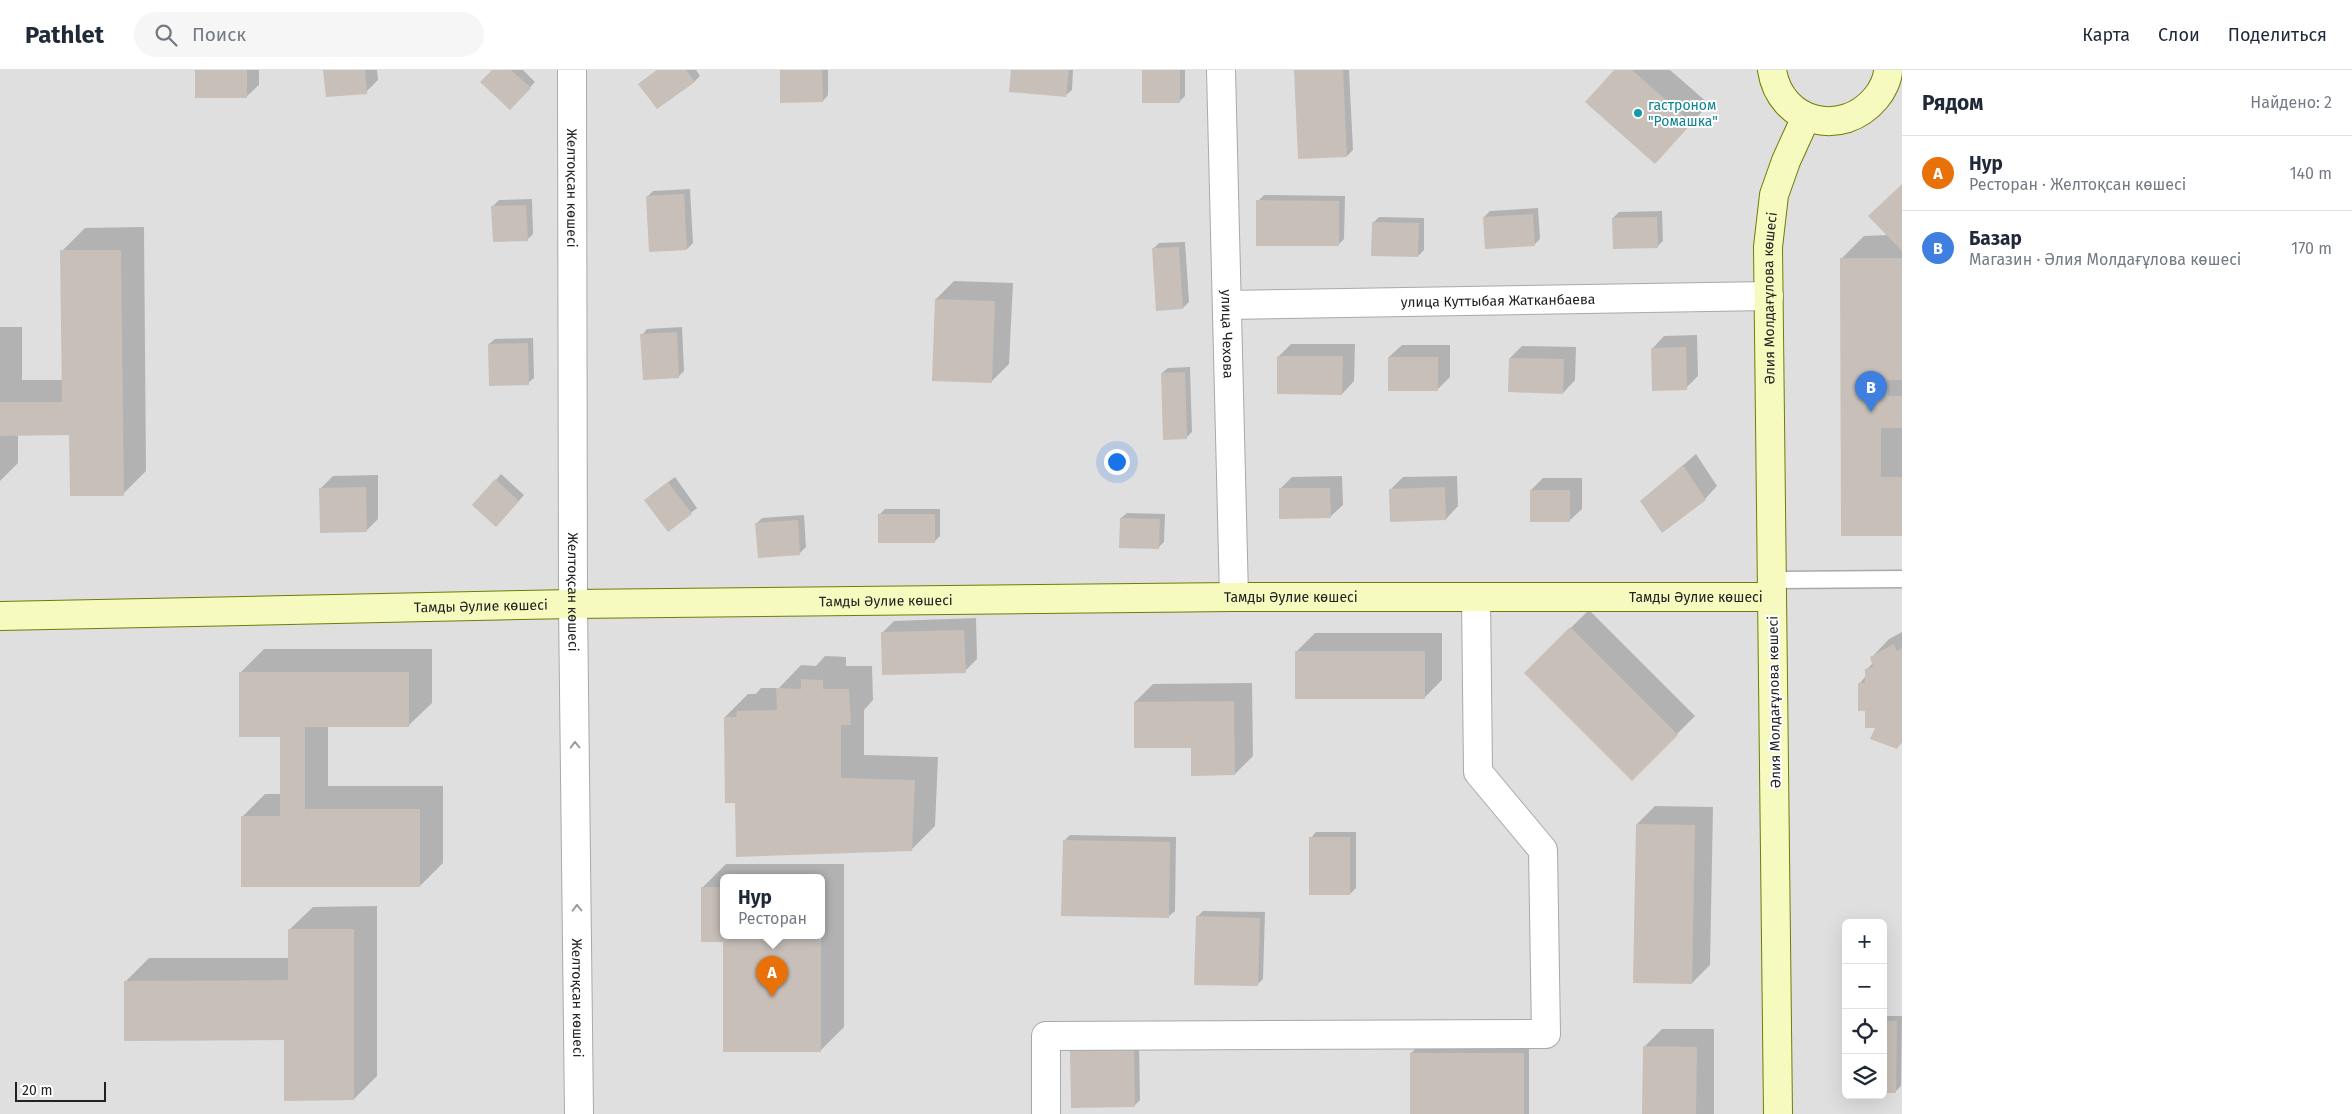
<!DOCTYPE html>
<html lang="ru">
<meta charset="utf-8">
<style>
:root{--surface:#fff;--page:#f6f6f7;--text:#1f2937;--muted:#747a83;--line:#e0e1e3;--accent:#db2777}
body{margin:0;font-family:"Fira Sans",sans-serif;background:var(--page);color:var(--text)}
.controls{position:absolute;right:15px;bottom:15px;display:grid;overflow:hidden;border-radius:8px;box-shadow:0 5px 20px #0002}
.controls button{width:45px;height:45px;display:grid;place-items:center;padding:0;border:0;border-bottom:1px solid var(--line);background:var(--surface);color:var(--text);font:25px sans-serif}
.scale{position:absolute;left:15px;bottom:12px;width:91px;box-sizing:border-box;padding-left:5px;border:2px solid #222;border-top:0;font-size:14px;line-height:18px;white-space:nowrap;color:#222;-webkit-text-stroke:4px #fff;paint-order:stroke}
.you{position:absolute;left:1116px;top:391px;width:18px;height:18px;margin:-12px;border:4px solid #fff;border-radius:50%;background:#1a73e8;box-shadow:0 0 0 8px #1a73e833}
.badge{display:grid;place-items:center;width:32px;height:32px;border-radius:50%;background:var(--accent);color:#fff;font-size:16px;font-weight:700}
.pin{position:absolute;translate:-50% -41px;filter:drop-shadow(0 1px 2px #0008)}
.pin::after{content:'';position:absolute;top:26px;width:18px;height:15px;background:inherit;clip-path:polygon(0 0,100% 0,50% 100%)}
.popup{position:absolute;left:720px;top:804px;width:105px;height:65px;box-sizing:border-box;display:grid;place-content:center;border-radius:8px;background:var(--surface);filter:drop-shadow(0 1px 4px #0005);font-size:16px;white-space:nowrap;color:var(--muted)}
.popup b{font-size:19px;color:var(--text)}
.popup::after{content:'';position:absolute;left:50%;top:100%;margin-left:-10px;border:10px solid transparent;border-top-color:var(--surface)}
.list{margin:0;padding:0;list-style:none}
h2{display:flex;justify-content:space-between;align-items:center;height:65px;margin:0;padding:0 20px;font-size:21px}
h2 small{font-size:16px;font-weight:400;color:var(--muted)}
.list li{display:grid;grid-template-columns:32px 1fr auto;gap:15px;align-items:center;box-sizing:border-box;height:75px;padding:0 20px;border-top:1px solid var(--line)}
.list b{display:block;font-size:19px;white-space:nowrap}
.list p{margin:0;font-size:16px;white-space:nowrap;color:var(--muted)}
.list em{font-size:16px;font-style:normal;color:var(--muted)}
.icon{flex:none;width:28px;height:28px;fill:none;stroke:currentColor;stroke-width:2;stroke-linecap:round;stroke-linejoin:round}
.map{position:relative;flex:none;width:1902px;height:1044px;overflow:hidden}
header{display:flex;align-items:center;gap:30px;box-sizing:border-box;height:70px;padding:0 25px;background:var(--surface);border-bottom:1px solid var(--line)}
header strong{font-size:24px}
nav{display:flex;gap:28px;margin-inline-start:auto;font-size:18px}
.search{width:350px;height:45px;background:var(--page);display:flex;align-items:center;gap:12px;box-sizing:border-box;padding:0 18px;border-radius:28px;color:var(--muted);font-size:19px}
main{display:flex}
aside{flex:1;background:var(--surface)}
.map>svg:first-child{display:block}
.residential{fill:#e0dfdf;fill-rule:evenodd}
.shadow{fill:#0003;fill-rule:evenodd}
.building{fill:#c7bfb8}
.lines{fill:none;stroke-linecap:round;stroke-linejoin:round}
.lane-casing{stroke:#a9a9a9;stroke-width:19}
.street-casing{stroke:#a9a9a9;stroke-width:30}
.secondary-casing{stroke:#707d05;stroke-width:30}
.lane{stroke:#fff;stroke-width:16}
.street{stroke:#fff;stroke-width:28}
.secondary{stroke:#f7fabf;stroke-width:28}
.oneway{stroke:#9c9c9c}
.culture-dot{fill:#0f9aa8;stroke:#fff;stroke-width:2}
.labels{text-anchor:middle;stroke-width:4;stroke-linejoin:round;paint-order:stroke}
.culture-label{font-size:14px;fill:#0d838f;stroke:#fff;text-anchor:start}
.street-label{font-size:14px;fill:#222;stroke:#fff}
</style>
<header>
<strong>Pathlet</strong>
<div class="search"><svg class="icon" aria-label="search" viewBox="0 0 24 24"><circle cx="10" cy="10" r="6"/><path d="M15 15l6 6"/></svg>Поиск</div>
<nav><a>Карта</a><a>Слои</a><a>Поделиться</a></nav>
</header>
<main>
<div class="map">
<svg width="1902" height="1044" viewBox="0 0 1902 1044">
<rect width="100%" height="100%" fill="#f2efe9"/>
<path class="residential" d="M0 0H1902V1044H0ZM723 808H821V866H723ZM1846 853H1883V1025H1846Z"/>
<g class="shadow">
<path d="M197 0H259V15L246 27Z"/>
<path d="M325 0H377L378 10 366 22Z"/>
<path d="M494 0H523L535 12 510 39Z"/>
<path d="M657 0H696L700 6 694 12 640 14Z"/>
<path d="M781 0H828V25L823 31Z"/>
<path d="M1013 0H1073L1072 20 1066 25Z"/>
<path d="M1143 0H1185V26L1179 32Z"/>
<path d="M1295 0H1349L1353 80 1347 86Z"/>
<path d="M1616 0H1670L1709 34 1655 93Z"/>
<path d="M1902 115V465H1842L1841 189 1864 166 1889 165Z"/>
<path d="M690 119 693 173 687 179 648 126 653 121Z"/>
<path d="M1264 125 1345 126 1344 169 1338 175 1258 131Z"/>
<path d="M532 129 533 164 527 170 493 136 499 130Z"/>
<path d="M1538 138 1540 169 1534 175 1484 147 1490 141Z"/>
<path d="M1662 141 1663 171 1657 177 1613 148 1619 142Z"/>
<path d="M1379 147 1424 148V180L1418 186 1373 153Z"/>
<path d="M144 157 146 401 123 424 71 364 18 365V393L0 411V257H22V310H63L62 181 85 158Z"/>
<path d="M1185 172 1189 232 1183 238 1153 179 1159 173Z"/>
<path d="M954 211 1013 213 1009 294 991 312 936 229Z"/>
<path d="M682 257 684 301 678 307 642 265 647 259Z"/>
<path d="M1697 265 1698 306 1686 318 1652 279 1664 266Z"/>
<path d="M533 268 534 308 528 313 489 274 495 269Z"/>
<path d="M1291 274H1355L1354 311 1342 324 1279 286Z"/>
<path d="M1402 275H1450V307L1438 319 1389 287Z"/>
<path d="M1522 276 1576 277 1575 310 1563 323 1510 288Z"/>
<path d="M1190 297 1192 362 1186 368 1162 303 1168 298Z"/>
<path d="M1696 384 1717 416 1705 429 1662 461 1642 431Z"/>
<path d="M501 404 524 425 502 450 496 410Z"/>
<path d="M378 405V449L366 461 321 418 333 406Z"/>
<path d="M1342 406 1343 435 1330 447 1280 419 1292 407Z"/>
<path d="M1457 406 1458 436 1446 449 1391 419 1403 407Z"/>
<path d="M675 407 697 438 669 460 652 424Z"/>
<path d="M1543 408H1582V439L1569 451 1531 420Z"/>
<path d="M885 439H940V466L934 472 879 445Z"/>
<path d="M1127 443 1165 444 1164 472 1158 478 1121 448Z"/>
<path d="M804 445 806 477 800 483 757 453 762 448Z"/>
<path d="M1589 540 1695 646 1632 709 1525 603Z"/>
<path d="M976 548 977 589 965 601 882 563 894 551Z"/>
<path d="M1902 562V672L1896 678 1877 657 1867 640 1859 614 1866 606V600L1873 593 1871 588 1889 569Z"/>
<path d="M1315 563H1442V610L1424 628 1297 581Z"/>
<path d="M264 579H432V633L408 656H328V716H443V793L420 816 242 747 265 724H282V666L241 602Z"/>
<path d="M825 586 846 587V596H872L873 630 864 640V685L938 687 935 756 911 780 736 732 725 647 748 624H756L761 618H779L801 595 816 596Z"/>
<path d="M1252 613 1253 686 1235 704 1193 677 1135 632 1153 614Z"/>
<path d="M1655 736 1713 737 1710 895 1692 913 1637 754Z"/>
<path d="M1316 762H1356V818L1350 824 1311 768Z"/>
<path d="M1070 765 1176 767 1175 841 1169 846 1064 771Z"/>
<path d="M726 794H844V957L820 981 724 870 703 817ZM723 808H821V866H723Z"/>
<path d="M377 836V1006L354 1029 285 969 126 911 149 888H289V860L313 837Z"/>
<path d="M1203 841 1265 842 1263 909 1257 915 1197 847Z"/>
<path d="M1883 946H1902L1901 1016 1895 1022H1883Z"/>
<path d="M1662 959H1714V1044H1643L1644 977Z"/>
<path d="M1139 974 1140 1030 1134 1036 1071 981 1077 975Z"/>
<path d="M1417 977H1529V1044H1411V983Z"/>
</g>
<g class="building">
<rect x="195" y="0" width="52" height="28"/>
<path d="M323 0H365L367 24 326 27Z"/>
<path d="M492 0H511L531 18 510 40 480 12Z"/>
<path d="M657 0H686L695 12 657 39 638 14Z"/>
<path d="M780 0H822L823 32 780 33Z"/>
<path d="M1011 0H1069L1066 27 1009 22Z"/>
<rect x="1142" y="0" width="38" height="33"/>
<path d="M1294 0H1343L1347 87 1298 89Z"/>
<path d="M1614 0H1632L1692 53 1655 94 1585 32Z"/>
<path d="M1902 114V181L1868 146Z"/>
<path d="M684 124 687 180 649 182 646 126Z"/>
<path d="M1256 130 1339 131V176H1256Z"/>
<path d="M526 135 528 171 493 172 491 136Z"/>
<path d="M1533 144 1535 176 1485 179 1483 147Z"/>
<path d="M1657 147 1658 178 1613 179 1612 148Z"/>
<path d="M1372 152 1419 153 1418 187 1371 186Z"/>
<path d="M1179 177 1183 239 1156 241 1152 178Z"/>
<path d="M60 180H121L124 426H70L69 365 0 366V332H62Z"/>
<path d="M1840 188H1902V310H1887L1888 326H1902V358H1881V407H1902V466H1841Z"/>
<path d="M935 229 995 231 992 313 932 311Z"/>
<path d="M677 262 679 308 643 310 640 264Z"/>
<path d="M528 273 529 315 489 316 488 274Z"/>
<path d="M1686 277 1687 320 1652 321 1651 278Z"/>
<path d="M1277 286H1343L1342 325 1277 324Z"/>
<rect x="1388" y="287" width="50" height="34"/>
<path d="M1509 288 1564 289 1563 324 1508 322Z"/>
<path d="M1185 302 1187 369 1163 370 1161 303Z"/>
<path d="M1683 395 1706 430 1662 463 1640 431Z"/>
<path d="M495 409 519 431 496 457 472 435Z"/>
<path d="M668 412 692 444 668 462 644 430Z"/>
<path d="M366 417 367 462 320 463 319 418Z"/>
<path d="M1445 417 1446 450 1390 452 1389 419Z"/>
<path d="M1279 418H1330L1331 448 1279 449Z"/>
<rect x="1530" y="420" width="40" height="32"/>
<rect x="878" y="444" width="57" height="29"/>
<path d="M1120 448 1160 449 1159 479 1119 478Z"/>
<path d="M798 450 800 485 758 488 755 453Z"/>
<path d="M1570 557 1678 665 1632 711 1524 603Z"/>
<path d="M964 560 966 603 882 605 881 562Z"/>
<path d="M1894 574 1897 581 1902 578V672L1897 679 1870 669 1875 658H1865V641H1858V613H1865V599L1873 597 1870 587Z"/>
<rect x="1295" y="581" width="130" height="48"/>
<path d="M239 602H409V657H305V739H420V817H241V746H280V667H239Z"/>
<path d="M801 609 823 610V619H849L851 655H841V708L915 710 912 781 736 787 735 733H725L724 647H736L737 641 777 640 776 618 801 619Z"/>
<path d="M1234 631 1235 705 1191 706V678H1134V632Z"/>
<path d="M1636 754 1695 755 1692 914 1633 913Z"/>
<rect x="1309" y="767" width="41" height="58"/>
<path d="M1063 770 1170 772 1169 848 1061 846Z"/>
<path d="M701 817H723V866H821V982H723V872H701Z"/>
<path d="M1196 846 1260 848 1258 916 1194 915Z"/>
<path d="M288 859H354V1030L284 1031V970L124 971V911L288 910Z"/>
<path d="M1883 951H1897L1896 1023H1883Z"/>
<path d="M1643 976 1697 977 1696 1044H1642Z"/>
<path d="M1134 979 1135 1037 1071 1038 1070 980Z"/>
<rect x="1410" y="983" width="114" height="61"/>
</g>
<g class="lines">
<g class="lane-casing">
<path id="lane" d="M1772 510 1902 509"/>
</g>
<g class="street-casing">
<g id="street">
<path id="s1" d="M572 0 573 534 579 1044"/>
<path id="s2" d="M1221 0 1234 527"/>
<path id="s3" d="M1227 235 1769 226"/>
<path d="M1046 1044V966L1546 964 1543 780 1478 702 1476 527"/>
</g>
</g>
<g class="secondary-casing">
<g id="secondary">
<path d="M1772 0C1780 53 1842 69 1876 28 1882 21 1888 9 1888 0"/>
<path id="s4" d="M0 546 573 534 1234 527H1772"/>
<path id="s5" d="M1778 1044 1768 177 1774 125 1786 91 1806 47"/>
</g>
</g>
<use href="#lane" class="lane"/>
<use href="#street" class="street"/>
<use href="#secondary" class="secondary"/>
</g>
<defs><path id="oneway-chevron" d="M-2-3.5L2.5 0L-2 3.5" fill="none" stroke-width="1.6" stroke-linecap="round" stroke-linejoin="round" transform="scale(1.25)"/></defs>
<g class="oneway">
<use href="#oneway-chevron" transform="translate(575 675) rotate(-91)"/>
<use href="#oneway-chevron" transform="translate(577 838) rotate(-91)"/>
</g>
<circle class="culture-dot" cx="1638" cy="43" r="5"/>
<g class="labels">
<g class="culture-label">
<text x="1648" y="40">гастроном<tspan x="1648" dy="16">"Ромашка"</tspan></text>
</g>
<g class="street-label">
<text dy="5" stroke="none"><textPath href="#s1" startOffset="118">Желтоқсан көшесі</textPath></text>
<text dy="5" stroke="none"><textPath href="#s5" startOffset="816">Әлия Молдағұлова көшесі</textPath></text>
<text dy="5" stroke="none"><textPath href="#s3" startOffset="271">улица Куттыбая Жатканбаева</textPath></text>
<text dy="5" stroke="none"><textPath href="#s2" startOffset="264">улица Чехова</textPath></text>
<text dy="5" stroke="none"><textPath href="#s1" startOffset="522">Желтоқсан көшесі</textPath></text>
<text dy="5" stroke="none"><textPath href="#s4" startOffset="1291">Тамды Әулие көшесі</textPath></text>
<text dy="5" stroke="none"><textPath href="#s4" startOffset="1696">Тамды Әулие көшесі</textPath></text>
<text dy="5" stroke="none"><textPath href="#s4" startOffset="886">Тамды Әулие көшесі</textPath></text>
<text dy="5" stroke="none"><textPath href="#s4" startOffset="481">Тамды Әулие көшесі</textPath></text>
<text transform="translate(1774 632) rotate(-91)" y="5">Әлия Молдағұлова көшесі</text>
<text dy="5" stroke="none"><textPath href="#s1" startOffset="928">Желтоқсан көшесі</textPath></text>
</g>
</g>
</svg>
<div class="controls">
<button>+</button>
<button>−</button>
<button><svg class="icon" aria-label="locate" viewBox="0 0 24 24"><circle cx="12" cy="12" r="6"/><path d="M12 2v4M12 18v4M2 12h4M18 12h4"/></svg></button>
<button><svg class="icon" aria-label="layers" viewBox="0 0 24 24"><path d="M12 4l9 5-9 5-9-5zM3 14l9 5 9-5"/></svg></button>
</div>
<div class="scale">20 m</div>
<div class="you"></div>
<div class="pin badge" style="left:772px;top:927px;background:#e8710a">A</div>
<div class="popup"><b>Нур</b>Ресторан</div>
<div class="pin badge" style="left:1871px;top:342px;background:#3f7fe0">B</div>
</div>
<aside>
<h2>Рядом<small>Найдено: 2</small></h2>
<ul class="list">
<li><span class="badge" style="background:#e8710a">A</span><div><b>Нур</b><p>Ресторан · Желтоқсан көшесі</p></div><em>140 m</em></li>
<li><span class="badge" style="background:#3f7fe0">B</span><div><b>Базар</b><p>Магазин · Әлия Молдағұлова көшесі</p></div><em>170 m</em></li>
</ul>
</aside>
</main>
